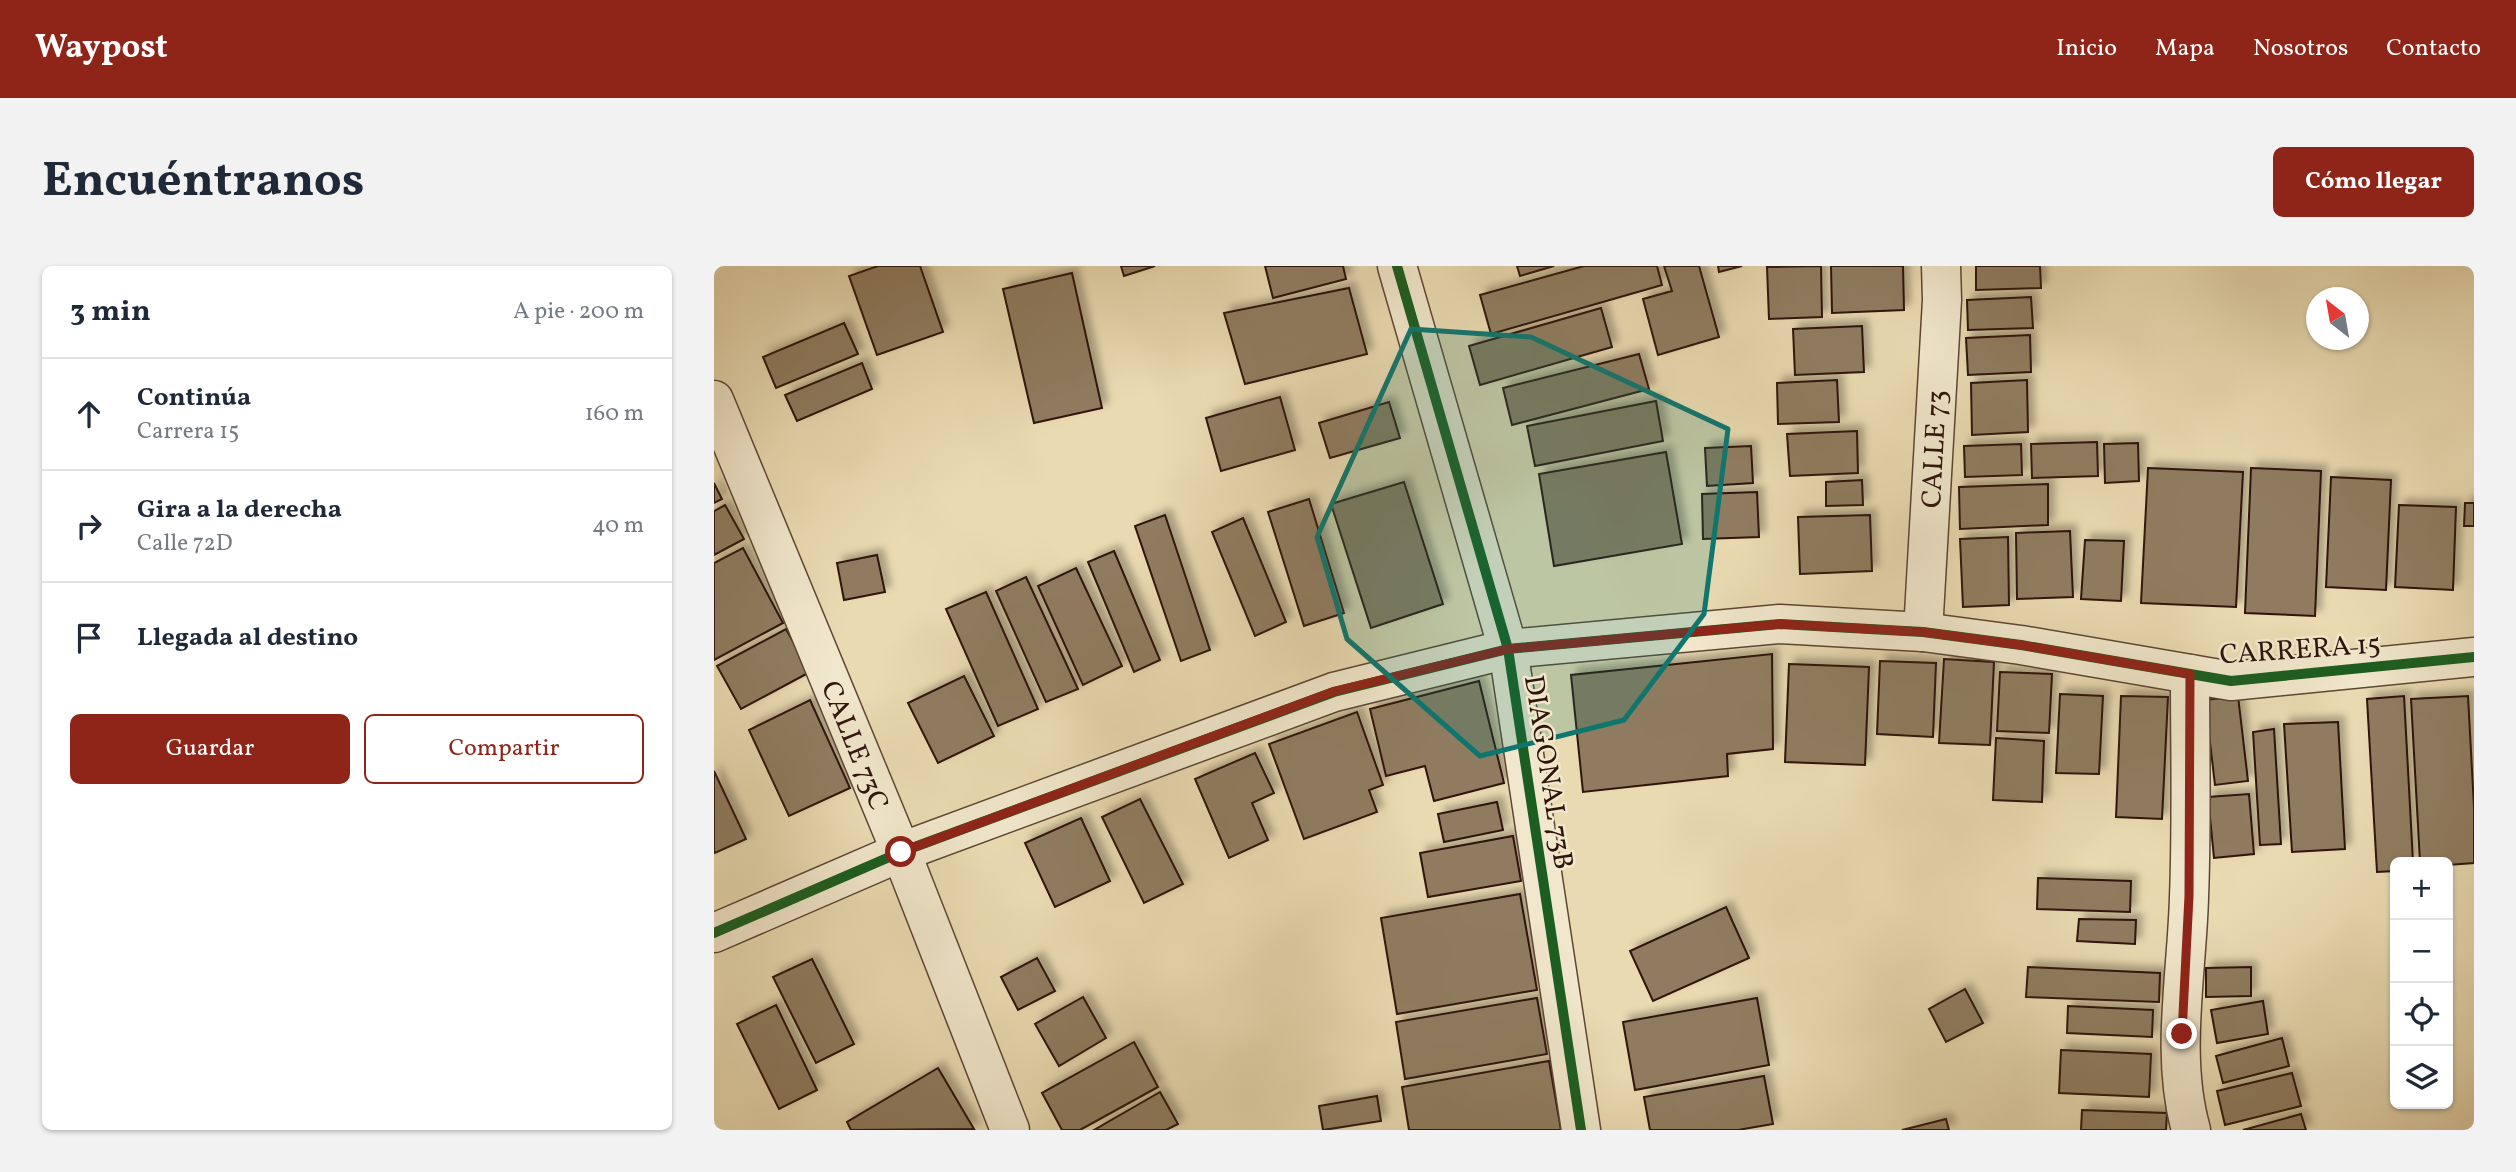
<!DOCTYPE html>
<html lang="es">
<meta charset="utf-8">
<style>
:root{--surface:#fff;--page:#f2f2f3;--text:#1f2937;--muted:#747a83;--line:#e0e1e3;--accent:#8f2418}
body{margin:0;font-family:Vollkorn,serif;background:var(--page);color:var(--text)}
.controls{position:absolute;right:21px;bottom:21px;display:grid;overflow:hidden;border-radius:10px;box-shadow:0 2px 5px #0004}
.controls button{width:63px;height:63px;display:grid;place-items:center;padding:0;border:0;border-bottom:2px solid var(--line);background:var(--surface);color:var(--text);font:35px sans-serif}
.compass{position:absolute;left:1592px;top:21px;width:63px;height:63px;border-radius:50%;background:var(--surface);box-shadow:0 2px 5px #0004;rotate:329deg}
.stop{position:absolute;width:21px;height:21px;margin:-16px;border:5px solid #8f2418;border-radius:50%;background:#fff}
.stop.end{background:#8f2418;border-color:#fff;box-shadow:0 2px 7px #0008}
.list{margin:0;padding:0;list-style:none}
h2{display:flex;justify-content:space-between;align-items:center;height:91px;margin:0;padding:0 28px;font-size:30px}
h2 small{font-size:23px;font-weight:400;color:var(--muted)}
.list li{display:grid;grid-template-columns:46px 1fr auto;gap:21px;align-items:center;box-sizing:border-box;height:112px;padding:0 28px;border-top:2px solid var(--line)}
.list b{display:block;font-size:26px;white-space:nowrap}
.list p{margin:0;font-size:23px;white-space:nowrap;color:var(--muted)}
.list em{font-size:23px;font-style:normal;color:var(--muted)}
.actions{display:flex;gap:14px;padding:21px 28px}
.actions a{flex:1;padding:16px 0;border:2px solid var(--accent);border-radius:10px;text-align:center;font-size:24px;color:var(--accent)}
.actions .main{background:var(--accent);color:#fff}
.icon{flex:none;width:38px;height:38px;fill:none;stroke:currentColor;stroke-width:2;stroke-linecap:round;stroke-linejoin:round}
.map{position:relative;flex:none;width:1760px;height:864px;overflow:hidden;border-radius:10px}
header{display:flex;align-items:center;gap:42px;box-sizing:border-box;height:98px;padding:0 35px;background:var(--accent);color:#fff}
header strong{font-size:33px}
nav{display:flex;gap:38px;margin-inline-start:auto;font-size:24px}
.intro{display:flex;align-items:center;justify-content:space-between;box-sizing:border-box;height:168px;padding:0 42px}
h1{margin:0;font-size:49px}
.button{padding:18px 32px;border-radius:10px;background:var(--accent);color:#fff;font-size:24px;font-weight:700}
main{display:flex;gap:42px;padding:0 42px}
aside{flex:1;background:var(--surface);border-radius:10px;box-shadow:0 2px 5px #0004}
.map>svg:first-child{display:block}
.building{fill:#8f7b61;stroke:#2e140a;stroke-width:2;filter:url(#shadow)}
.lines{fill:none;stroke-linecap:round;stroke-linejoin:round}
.minor-casing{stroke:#5d4634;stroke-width:41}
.minor{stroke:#f1e7cc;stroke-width:38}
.cycleway-casing{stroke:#f1e7cc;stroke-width:15}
.cycleway{stroke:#1b5e20;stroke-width:10}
.route{stroke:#8f2418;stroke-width:9}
.marked{fill:#0f766e;fill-opacity:0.2;stroke:#0f766e;stroke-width:5;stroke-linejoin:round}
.labels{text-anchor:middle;stroke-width:5;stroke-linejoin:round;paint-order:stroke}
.street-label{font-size:28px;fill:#2e140a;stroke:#f1e7cc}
</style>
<header>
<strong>Waypost</strong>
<nav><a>Inicio</a><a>Mapa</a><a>Nosotros</a><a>Contacto</a></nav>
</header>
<div class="intro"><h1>Encuéntranos</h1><a class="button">Cómo llegar</a></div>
<main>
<aside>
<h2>3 min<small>A pie · 200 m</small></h2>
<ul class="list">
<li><svg class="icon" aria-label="ahead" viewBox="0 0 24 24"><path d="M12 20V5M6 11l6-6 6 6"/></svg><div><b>Continúa</b><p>Carrera 15</p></div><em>160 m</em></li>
<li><svg class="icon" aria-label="right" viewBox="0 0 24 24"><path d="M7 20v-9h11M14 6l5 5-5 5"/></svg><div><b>Gira a la derecha</b><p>Calle 72D</p></div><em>40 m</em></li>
<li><svg class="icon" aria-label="arrive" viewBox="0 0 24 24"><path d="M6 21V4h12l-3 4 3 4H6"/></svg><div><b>Llegada al destino</b></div></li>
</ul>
<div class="actions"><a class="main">Guardar</a><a>Compartir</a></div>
</aside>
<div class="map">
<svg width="1760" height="864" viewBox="0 0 1760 864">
<defs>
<filter id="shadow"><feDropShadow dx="6" dy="-6" stdDeviation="3.5" flood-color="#0004"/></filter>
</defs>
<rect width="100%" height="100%" fill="#e9dab1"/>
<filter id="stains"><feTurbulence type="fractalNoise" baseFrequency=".00286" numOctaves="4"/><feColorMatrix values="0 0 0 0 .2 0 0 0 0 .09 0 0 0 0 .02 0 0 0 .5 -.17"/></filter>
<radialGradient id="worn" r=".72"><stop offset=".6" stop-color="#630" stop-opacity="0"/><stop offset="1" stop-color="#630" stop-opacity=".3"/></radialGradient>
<g class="building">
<path d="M164 0H206L229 66 163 89 135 10Z"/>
<path d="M407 0H441L410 10Z"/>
<path d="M551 0H629L632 13 559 32Z"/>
<path d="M803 0H840L806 10Z"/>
<path d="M870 0H943L948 19 777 68 766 29Z"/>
<path d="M950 0H985L1005 71 944 89 929 33 958 25Z"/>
<path d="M1004 0H1028L1005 6Z"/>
<path d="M1107 0 1108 51 1055 53 1053 1Z"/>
<path d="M1117 0H1189L1190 44 1118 47Z"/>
<path d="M1262 0H1326L1327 22 1262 24Z"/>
<path d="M358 7 388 142 320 157 289 23Z"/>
<path d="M635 22 653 88 531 118 510 47Z"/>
<path d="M1317 31 1319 62 1254 64 1253 34Z"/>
<path d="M887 42 898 81 766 119 755 80Z"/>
<path d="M130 57 144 88 62 122 49 91Z"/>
<path d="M1148 60 1150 106 1081 109 1079 63Z"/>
<path d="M1316 69 1317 106 1254 109 1252 72Z"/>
<path d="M925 88 935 123 798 159 789 122Z"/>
<path d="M148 97 158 123 83 155 71 129Z"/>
<path d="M1123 114 1125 156 1064 158 1063 117Z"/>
<path d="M1313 114 1314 166 1258 169 1257 117Z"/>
<path d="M566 131 581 184 507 205 492 152Z"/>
<path d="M942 135 949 175 821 200 813 160Z"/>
<path d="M675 136 686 172 616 192 605 157Z"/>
<path d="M1143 165 1144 207 1076 210 1073 168Z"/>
<path d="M1383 176 1384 210 1318 212 1317 178Z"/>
<path d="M1424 177 1425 215 1391 217 1390 178Z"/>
<path d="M1307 178 1308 209 1251 211 1250 180Z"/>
<path d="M1037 180 1039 217 993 220 991 182Z"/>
<path d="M952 186 968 278 840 300 825 208Z"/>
<path d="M1434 202 1529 206 1522 341 1427 337Z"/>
<path d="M1537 202 1607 205 1601 350 1531 347Z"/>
<path d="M1617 211 1677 214 1672 324 1612 321Z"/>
<path d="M1148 214 1149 239 1112 240V216Z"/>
<path d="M690 216 729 338 657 362 617 238Z"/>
<path d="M0 217 8 233 0 237Z"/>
<path d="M1334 218V259L1246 263 1245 221Z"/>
<path d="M1043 226 1045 271 989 273 988 228Z"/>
<path d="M595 233 630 347 590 360 554 246Z"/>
<path d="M1751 237H1760V260H1750Z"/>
<path d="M11 239 30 273 0 289V245Z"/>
<path d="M1685 239 1742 241 1739 324 1681 321Z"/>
<path d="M451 249 496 384 467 395 421 260Z"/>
<path d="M1156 249 1158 305 1086 308 1084 251Z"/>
<path d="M529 252 572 356 541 370 498 266Z"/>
<path d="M1356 265 1359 331 1303 333 1302 267Z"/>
<path d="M1294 271 1295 339 1249 341 1246 273Z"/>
<path d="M1371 274 1410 275 1407 335 1367 333Z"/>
<path d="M29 282 69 357 0 394V297Z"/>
<path d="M400 285 446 394 420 406 374 296Z"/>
<path d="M163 289 171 326 130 334 123 297Z"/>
<path d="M362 302 408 400 369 419 324 320Z"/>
<path d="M312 311 364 423 332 436 282 325Z"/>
<path d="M272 326 324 443 284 460 232 343Z"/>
<path d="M72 363 96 406 27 443 3 400Z"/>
<path d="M1058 388 1059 483 1013 488 1014 510 869 526 857 409Z"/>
<path d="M1230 393 1280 396 1276 479 1225 477Z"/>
<path d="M1166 395 1222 397 1219 471 1163 468Z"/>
<path d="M1075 398 1155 401 1151 499 1071 496Z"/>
<path d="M1286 406 1338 408 1335 467 1283 465Z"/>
<path d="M250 410 280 470 224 497 194 437Z"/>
<path d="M765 415 790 517 720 535 711 500 672 510 656 443Z"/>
<path d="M1346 428 1389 430 1385 508 1342 507Z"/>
<path d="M1407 430 1454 431 1448 553 1402 551Z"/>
<path d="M1524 430 1534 515 1501 519 1491 434Z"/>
<path d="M1690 430 1699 596H1681V605L1663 606 1653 433Z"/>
<path d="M1754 430 1760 541V597L1734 599V596H1706L1697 433Z"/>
<path d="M96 434 136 522 75 550 35 464Z"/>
<path d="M643 446 669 519 655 524 663 546 590 573 555 478Z"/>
<path d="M1624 456 1631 583 1578 586 1570 458Z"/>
<path d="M1560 463 1567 578 1546 579 1539 466Z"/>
<path d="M1282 472 1330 475 1328 536 1279 534Z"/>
<path d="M541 487 560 527 538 537 554 574 515 592 481 513Z"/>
<path d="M0 505 32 573 1 587 0 584Z"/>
<path d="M1535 528 1540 588 1500 592 1494 531Z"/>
<path d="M426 533 469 618 430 637 388 551Z"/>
<path d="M783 536 789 564 730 576 724 548Z"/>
<path d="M367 552 396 615 341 641 311 577Z"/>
<path d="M799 570 807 615 714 631 706 587Z"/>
<path d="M1324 612 1417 615 1416 646 1323 643Z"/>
<path d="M806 628 823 724 683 748 667 652Z"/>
<path d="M1012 641 1035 692 939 735 916 685Z"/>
<path d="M1365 653 1422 654 1421 678 1363 675Z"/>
<path d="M323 692 341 725 304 744 287 711Z"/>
<path d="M98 693 140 778 102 797 59 711Z"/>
<path d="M1314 701 1446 707 1445 736 1312 731Z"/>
<path d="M1537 701V730L1492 731V702Z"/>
<path d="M1251 723 1269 757 1232 776 1215 743Z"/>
<path d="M369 731 392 772 345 800 321 758Z"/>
<path d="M823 732 833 788 691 813 682 756Z"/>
<path d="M1043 732 1055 799 921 824 909 756Z"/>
<path d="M1549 735 1554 768 1503 777 1497 744Z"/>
<path d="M62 739 103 824 65 843 23 758Z"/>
<path d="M1354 740 1439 744 1438 771 1353 767Z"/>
<path d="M1568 772 1575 800 1509 817 1502 790Z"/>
<path d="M420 776 444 821 366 864H348L328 827Z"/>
<path d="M1347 784 1437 788 1435 831 1345 827Z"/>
<path d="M835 795 847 864H695L688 821Z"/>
<path d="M224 802 260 863 137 864 133 856Z"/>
<path d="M1578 807 1587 840 1511 859 1503 825Z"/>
<path d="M1050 810 1059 858 1024 864H936L930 831Z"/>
<path d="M446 826 464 858 452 864H380Z"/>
<path d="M663 830 667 855 609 864 605 840Z"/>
<path d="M1368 844 1453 847 1452 864H1367Z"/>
<path d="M1587 848 1592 864H1529Z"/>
<path d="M1232 853 1235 864H1188Z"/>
</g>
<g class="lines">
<g class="minor-casing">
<g id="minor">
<path d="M683 0 794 383 867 864"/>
<path d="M0 134 187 586 296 864"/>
<path d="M1209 366 1228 34 1227 0"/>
<path d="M1476 408C1476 482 1478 557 1475 631 1473 708 1456 790 1477 864"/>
<path d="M0 667 187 586 620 426 794 383 1066 358 1209 366 1307 379 1517 415 1760 391"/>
</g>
</g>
<use href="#minor" class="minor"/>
<g class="cycleway-casing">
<g id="cycleway">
<path d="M683 0 794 383 867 864"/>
<path d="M0 667 187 586 620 426 794 383 1066 358 1209 366 1307 379 1517 415 1760 391"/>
</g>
</g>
<use href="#cycleway" class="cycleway"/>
</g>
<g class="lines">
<path class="route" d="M187 586 621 425 794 383 1066 358 1209 366 1307 379 1476 408 1475 630 1468 768"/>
</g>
<path class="marked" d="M697 63 817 71 1014 163 990 348 910 454 766 490 633 373 603 271Z"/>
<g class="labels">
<g class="street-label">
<text transform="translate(1219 183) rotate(-87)" y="10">CALLE 73</text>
<text transform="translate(1586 382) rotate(-4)" y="10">CARRERA 15</text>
<text transform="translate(142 479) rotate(68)" y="10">CALLE 73C</text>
<text transform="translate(836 506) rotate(81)" y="10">DIAGONAL 73B</text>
</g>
</g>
<rect width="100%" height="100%" filter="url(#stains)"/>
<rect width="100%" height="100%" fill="url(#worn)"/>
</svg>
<div class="controls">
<button>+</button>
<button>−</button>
<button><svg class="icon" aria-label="locate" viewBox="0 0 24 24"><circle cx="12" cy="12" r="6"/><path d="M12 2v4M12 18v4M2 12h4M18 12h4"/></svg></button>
<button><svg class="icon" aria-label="layers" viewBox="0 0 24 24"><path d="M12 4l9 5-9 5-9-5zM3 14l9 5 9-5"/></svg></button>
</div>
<svg class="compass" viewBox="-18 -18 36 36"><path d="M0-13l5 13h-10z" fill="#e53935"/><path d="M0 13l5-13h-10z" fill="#747a83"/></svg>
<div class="stop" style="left:187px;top:586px"></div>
<div class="stop end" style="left:1468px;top:768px"></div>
</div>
</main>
